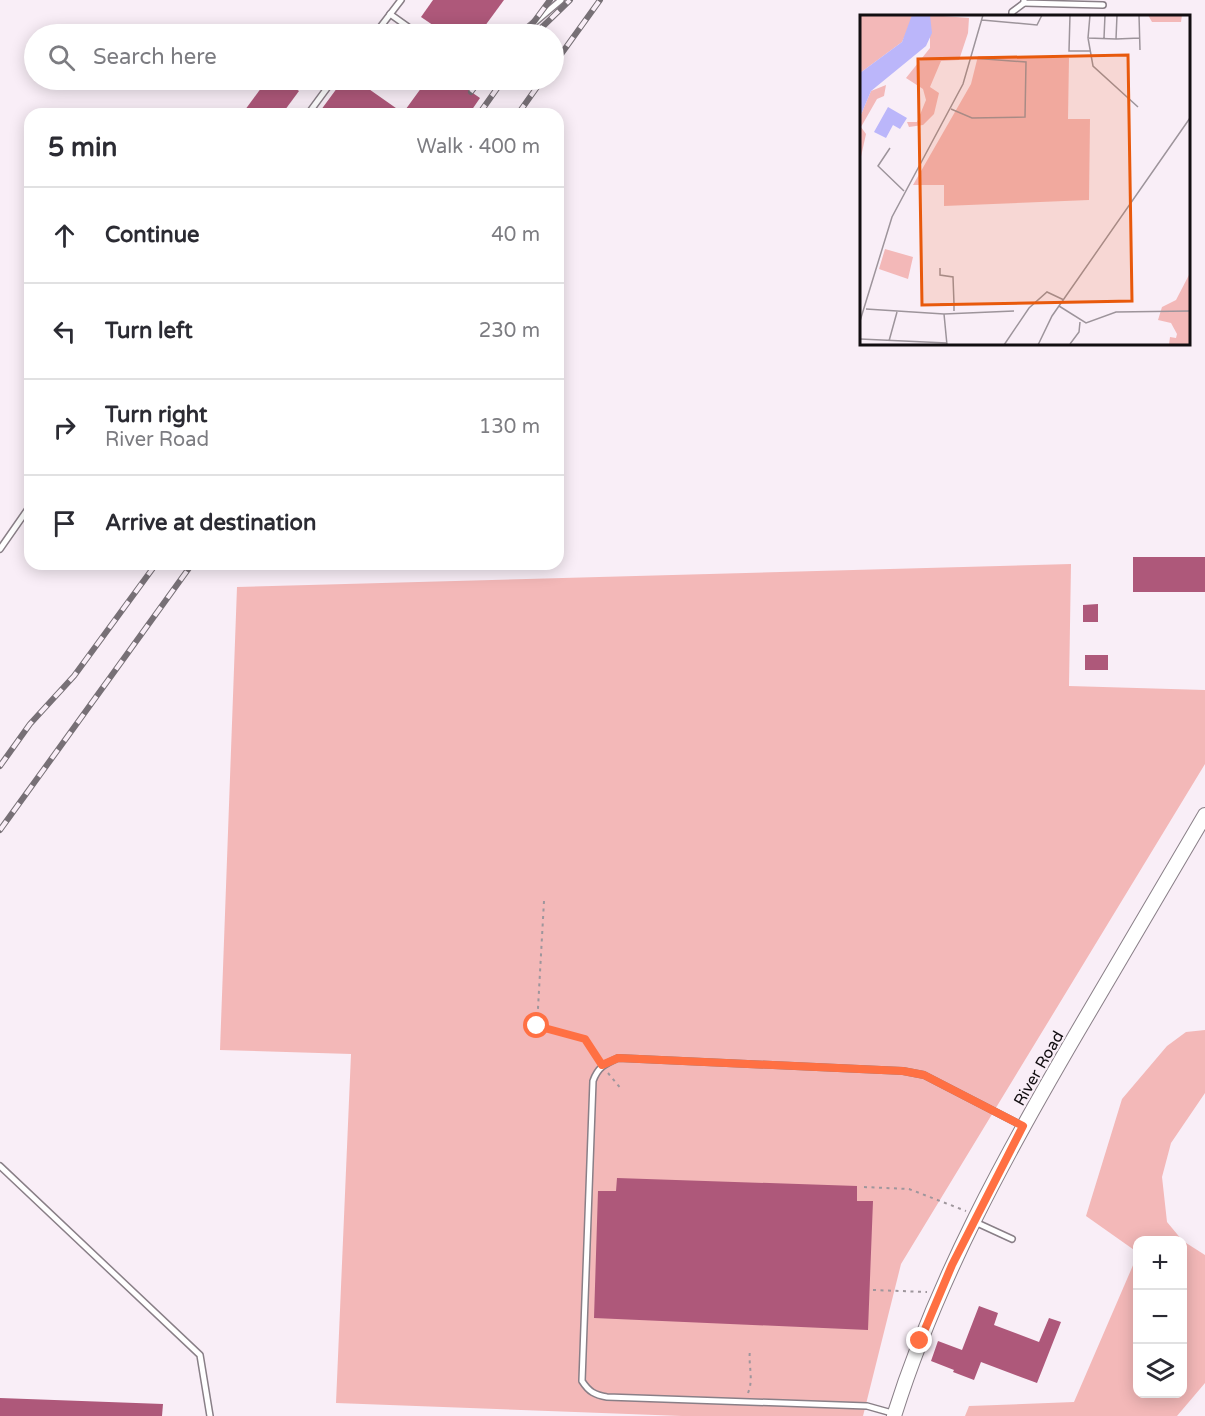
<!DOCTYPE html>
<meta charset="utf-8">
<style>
:root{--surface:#fff;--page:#f7f7f7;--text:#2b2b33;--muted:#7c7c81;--line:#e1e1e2}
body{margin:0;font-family:"Varela Round",sans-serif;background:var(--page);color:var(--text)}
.controls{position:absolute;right:18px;bottom:18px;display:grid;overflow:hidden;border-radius:12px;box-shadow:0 3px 15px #0003}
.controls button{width:54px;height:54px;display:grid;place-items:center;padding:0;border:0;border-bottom:2px solid var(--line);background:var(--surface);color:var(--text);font:30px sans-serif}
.stop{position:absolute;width:18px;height:18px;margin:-14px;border:4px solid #ff7043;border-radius:50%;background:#fff}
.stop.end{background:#ff7043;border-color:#fff;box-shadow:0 2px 6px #0008}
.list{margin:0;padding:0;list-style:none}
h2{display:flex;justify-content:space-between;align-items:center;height:78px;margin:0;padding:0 24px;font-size:26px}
h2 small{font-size:20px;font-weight:400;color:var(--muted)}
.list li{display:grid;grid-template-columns:39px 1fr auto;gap:18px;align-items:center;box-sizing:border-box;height:96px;padding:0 24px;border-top:2px solid var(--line)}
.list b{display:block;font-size:22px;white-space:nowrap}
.list p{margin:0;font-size:20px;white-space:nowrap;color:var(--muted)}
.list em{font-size:20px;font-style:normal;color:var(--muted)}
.icon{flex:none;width:33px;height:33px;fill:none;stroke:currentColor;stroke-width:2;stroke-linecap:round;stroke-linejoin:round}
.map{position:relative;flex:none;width:1205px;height:1416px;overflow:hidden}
.search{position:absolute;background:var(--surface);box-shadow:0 3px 15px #0003;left:24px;top:24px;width:540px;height:66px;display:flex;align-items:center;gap:15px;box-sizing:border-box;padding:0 21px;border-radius:33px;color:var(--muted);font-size:22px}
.panel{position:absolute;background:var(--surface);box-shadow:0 3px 15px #0003;left:24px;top:108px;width:540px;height:462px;border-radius:18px}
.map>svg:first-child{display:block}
.green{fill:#f3b8b8}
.building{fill:#ae587a}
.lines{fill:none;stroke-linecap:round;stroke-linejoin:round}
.service-casing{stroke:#897f87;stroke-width:8}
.tertiary-casing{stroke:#897f87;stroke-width:16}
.path{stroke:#9e969c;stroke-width:2;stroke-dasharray:3 4.5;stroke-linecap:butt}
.service{stroke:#fff;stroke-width:5}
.tertiary{stroke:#fff;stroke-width:14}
.rail-casing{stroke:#777076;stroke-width:6}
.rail{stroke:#f9eef7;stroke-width:4;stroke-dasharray:11;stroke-linecap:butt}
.route{stroke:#ff7043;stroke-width:8}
.labels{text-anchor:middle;stroke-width:4.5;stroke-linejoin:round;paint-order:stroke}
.street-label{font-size:16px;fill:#120e11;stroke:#f9eef7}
.inset-road{fill:none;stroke:#9d949b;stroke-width:1.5}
.view{fill:#e8590c;fill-opacity:0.15;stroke:#e8590c;stroke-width:3}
.inset-edge{fill:none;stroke:#120e11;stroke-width:3}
</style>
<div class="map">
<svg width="1205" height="1416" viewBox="0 0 1205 1416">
<rect width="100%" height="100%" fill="#f9eef7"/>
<g class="green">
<path d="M1071 564 1069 686 1205 690V764L901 1264 863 1416H682L336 1403 351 1054 220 1050 237 587Z"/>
<path d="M1205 1030V1093L1171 1143 1162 1177 1167 1222 1182 1240H1138L1137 1252 1086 1216 1122 1099 1167 1046 1186 1032Z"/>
<path d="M1183 1241 1205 1255V1383L1177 1416H965L969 1406 1074 1402 1137 1256 1138 1394H1182Z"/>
</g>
<g class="building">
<path d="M433 0H504L479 34H446L421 17Z"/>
<path d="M267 80H283L299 91 282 114H242Z"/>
<path d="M343 80H356L403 113 427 80H454L480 98 469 114H318Z"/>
<rect x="1133" y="557" width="72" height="35"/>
<path d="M1098 604V622H1083V605Z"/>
<rect x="1085" y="655" width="23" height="15"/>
<path d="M617 1178 857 1186V1201H873L868 1330 594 1318 598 1191H616Z"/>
<path d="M979 1306 998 1313 994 1325 1039 1342 1049 1318 1061 1322 1037 1383 981 1362 974 1380 953 1372 954 1370 931 1361 938 1341 962 1350Z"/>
<path d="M0 1398 163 1404 162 1416H0Z"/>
</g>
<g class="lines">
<g class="service-casing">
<g id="service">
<path d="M1024 0V3L1103 5"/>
<path d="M390 14 418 34"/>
<path d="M1012 16V12L1024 3"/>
<path d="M375 34 401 0"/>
<path d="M521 34 561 0"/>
<path d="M308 114 333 80"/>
<path d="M0 549 30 506"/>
<path d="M0 1166 200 1355 210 1416"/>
<path d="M975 1222 1012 1239"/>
<path d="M892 1413 867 1406 607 1397C595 1395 589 1392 582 1381L593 1081C598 1067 605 1064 618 1058L903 1071 924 1075 1023 1126"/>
</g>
</g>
<g class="tertiary-casing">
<path id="tertiary" d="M894 1416C937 1279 1006 1154 1078 1031 1121 959 1163 887 1205 815"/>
</g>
<g class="path">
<path d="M544 901 537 1026 585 1039 598 1059"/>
<path d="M608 1073 622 1090"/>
<path d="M864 1187 909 1189 966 1211"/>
<path d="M873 1290 927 1292"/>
<path d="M748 1393C754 1378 748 1366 750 1350"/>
</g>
<use href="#service" class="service"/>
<use href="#tertiary" class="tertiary"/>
<g class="rail-casing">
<g id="rail">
<path d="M525 34 550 0"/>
<path d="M535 34 570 0"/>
<path d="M554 64 600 0"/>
<path d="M471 92 480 80"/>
<path d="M479 114 503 80"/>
<path d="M518 114 542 80"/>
<path d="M0 766 30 724 74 676 156 564"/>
<path d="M0 830 192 564"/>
</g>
</g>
<use href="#rail" class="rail"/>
</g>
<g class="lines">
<path class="route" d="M537 1026 585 1039 602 1065 618 1058 903 1071 924 1075 1023 1126 952 1265 920 1341"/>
</g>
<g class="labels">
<g class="street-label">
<text transform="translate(1038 1068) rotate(-60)" y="6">River Road</text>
</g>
</g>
<g transform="translate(860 15)">
<rect width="330" height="330" fill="#f9eef7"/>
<path d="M0 0H52V5L42 27 0 58ZM70 0 109 3 108 18 99 45 81 46 70 72 79 78 74 99 63 110 49 112 47 107H57L66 85 63 74 46 63 70 33ZM288 0H322L321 7H292ZM118 41 209 43 208 104H230L229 185 84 191V170H53L111 69ZM26 70 24 81 17 84 1 112 6 119 0 146V102L11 76ZM25 234 53 242 48 264 19 254ZM330 258V330H309L310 322 316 323 317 319 311 308 298 305 302 292 316 285Z" fill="#f3b8b8"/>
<path d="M52 0H70L72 18 66 31 11 76 0 102V58L42 27ZM28 92 47 103 40 114 33 110 26 123 14 117Z" fill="#bbb6fa"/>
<path class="inset-road" d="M210 0 209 36H230M230 0 228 23 256 24 257 0M279 0 280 35M122 5 177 10 182 0M228 23 233 51 278 92M244 23 245 0M256 24 280 23M91 94 112 103 165 102 166 47 112 43M30 133 18 151 44 176M80 253V260L93 262 94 289M80 289H94V296M199 291 226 308 256 297 330 296M6 294 84 299 154 296M84 299 87 330M0 306 32 202 103 69 123 0M0 324 87 328M29 326 37 297M210 329 219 317 220 307M144 330 169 293 187 277 204 285M178 330 192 301 330 103"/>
<path class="view" d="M268 40 272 286 62 290 58 44Z"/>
<rect width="330" height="330" class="inset-edge"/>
</g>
</svg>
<div class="controls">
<button>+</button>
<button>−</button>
<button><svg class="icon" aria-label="layers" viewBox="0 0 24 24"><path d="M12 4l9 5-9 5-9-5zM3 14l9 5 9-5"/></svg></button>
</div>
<div class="stop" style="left:537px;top:1026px"></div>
<div class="stop end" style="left:920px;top:1341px"></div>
<div class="search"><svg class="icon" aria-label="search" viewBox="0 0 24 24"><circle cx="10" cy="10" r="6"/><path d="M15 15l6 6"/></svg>Search here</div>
<section class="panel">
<h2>5 min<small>Walk · 400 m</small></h2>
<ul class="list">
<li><svg class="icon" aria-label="ahead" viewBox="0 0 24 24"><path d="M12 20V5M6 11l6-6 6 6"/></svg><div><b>Continue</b></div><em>40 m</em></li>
<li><svg class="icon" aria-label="left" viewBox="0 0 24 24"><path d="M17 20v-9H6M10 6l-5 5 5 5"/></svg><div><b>Turn left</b></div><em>230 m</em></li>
<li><svg class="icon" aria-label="right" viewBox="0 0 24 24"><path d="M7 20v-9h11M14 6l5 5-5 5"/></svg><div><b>Turn right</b><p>River Road</p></div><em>130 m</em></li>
<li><svg class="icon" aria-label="arrive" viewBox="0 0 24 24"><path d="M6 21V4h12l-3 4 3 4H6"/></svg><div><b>Arrive at destination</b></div></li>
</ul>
</section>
</div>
